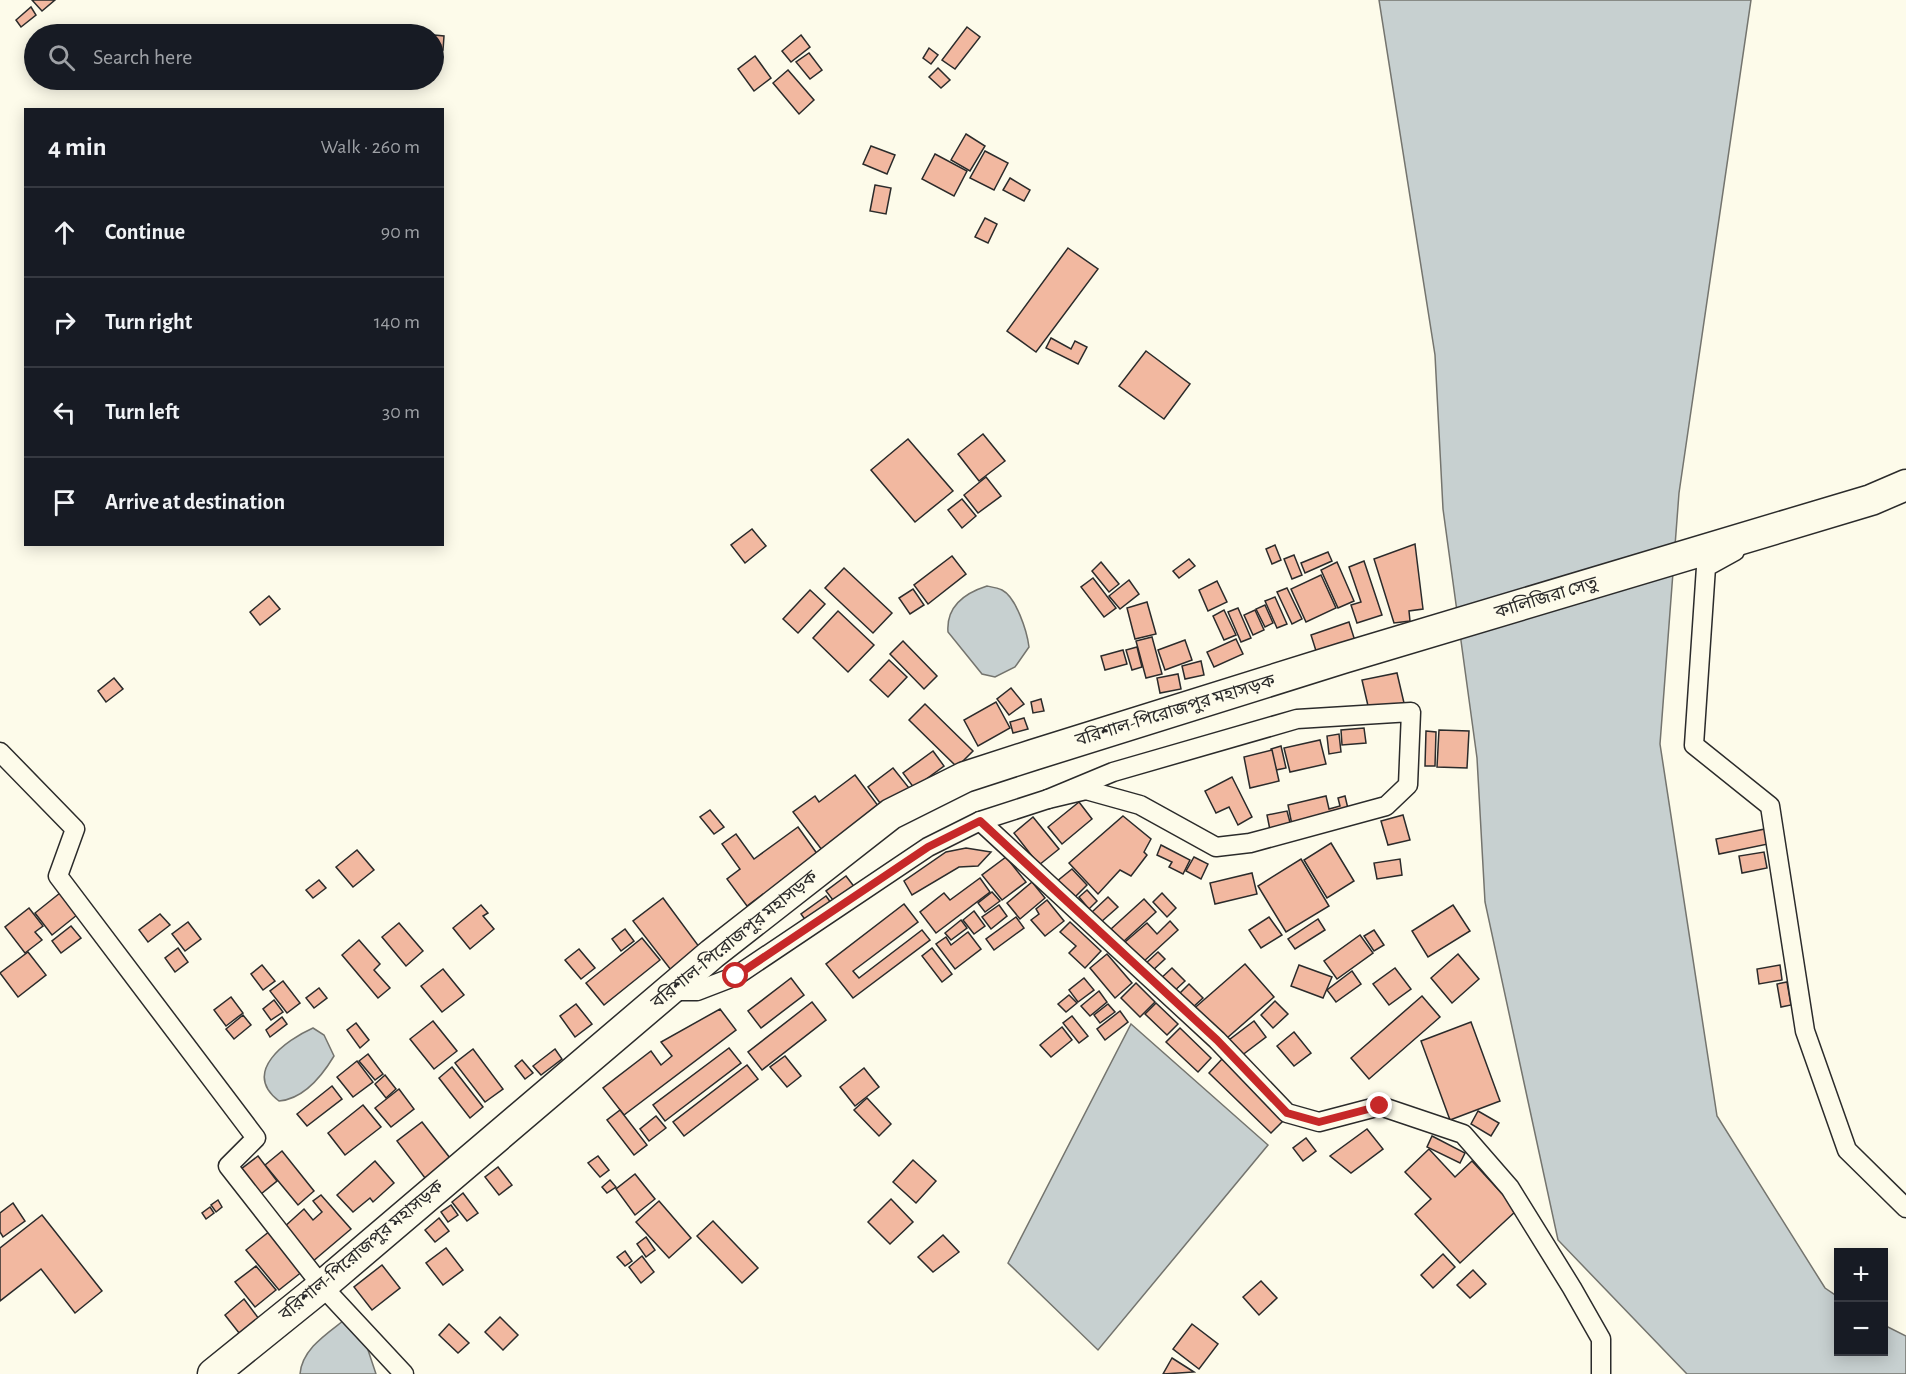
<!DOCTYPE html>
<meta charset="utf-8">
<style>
:root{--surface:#171b24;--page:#242831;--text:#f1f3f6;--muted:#9ea1a6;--line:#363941}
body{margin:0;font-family:"Alegreya Sans","Noto Sans Bengali",sans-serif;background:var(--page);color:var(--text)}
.controls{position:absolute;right:18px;bottom:18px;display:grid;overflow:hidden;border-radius:0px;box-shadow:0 3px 15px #0003}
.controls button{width:54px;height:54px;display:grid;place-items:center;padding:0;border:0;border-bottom:2px solid var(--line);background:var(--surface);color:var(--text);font:30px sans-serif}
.stop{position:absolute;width:18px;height:18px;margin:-14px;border:4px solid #c62828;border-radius:50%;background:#fff}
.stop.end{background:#c62828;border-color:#fff;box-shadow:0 2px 6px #0008}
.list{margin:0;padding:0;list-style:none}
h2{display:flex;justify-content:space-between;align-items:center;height:78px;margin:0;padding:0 24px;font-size:26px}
h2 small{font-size:20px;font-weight:400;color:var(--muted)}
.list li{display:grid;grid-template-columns:39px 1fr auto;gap:18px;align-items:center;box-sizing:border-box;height:90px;padding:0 24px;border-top:2px solid var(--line)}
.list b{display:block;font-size:22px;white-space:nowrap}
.list em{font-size:20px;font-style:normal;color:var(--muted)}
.icon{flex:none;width:33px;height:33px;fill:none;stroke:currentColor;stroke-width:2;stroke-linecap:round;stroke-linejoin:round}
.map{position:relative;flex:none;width:1906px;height:1374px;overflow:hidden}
.search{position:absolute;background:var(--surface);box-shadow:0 3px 15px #0003;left:24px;top:24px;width:420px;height:66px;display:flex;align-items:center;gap:15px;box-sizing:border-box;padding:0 21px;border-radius:33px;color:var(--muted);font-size:22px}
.panel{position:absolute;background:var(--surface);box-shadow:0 3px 15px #0003;left:24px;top:108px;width:420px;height:438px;border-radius:0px}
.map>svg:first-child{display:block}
.water{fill:#c7d0d0;stroke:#74746e;stroke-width:1.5}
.building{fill:#f2b8a0;stroke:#2b2b2b;stroke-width:1.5}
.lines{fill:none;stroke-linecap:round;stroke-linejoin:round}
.minor-casing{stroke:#2b2b2b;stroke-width:21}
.trunk-casing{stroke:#2b2b2b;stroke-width:33}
.minor{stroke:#fdfbea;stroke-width:18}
.trunk{stroke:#fdfbea;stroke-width:30}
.route{stroke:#c62828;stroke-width:8}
.labels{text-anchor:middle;stroke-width:4.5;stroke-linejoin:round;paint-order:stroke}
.street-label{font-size:18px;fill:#2b2b2b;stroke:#fdfbea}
</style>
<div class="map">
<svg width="1906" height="1374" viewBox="0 0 1906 1374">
<rect width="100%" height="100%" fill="#fdfbea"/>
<g class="water">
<path d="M1379 0H1751L1679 493 1660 744 1717 1116 1825 1288 1838 1297V1352H1884V1325L1906 1336V1374H1687L1558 1240 1485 902 1477 758 1443 509 1435 355Z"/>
<path d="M987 586C992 587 998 588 1002 590 1016 597 1027 631 1029 647L1015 667 995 677 982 674 948 632C946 606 965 593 987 586Z"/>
<path d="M1131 1024 1268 1145 1098 1350 1008 1263Z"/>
<path d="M313 1028 324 1035 334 1056C322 1076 303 1099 279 1101 241 1072 286 1040 313 1028Z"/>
<path d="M343 1321 364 1338 376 1374H300C302 1350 325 1335 343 1321Z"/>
</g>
<g class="building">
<path d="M32 0H55L42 11Z"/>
<path d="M31 7 36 15 21 27 16 20Z"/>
<path d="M967 27 980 37 955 69 942 60Z"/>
<path d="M434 35 444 36 443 50 434 49Z"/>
<path d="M801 35 810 47 791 62 782 51Z"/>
<path d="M929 48 938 55 931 64 923 58Z"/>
<path d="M809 53 822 70 810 79 796 62Z"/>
<path d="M755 56 771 78 754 91 738 69Z"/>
<path d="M938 68 950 80 941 88 929 77Z"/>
<path d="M788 70 814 100 799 114 773 83Z"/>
<path d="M966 134 985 146 970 171 951 160Z"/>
<path d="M871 146 895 155 887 174 863 164Z"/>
<path d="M985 151 1008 163 994 190 970 178Z"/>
<path d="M935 154 967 171 954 196 922 179Z"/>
<path d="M1010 178 1030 190 1024 201 1003 190Z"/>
<path d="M875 185 891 188 886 214 870 211Z"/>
<path d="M985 218 997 224 988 243 975 237Z"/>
<path d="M1068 248 1098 269 1036 352 1007 331Z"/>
<path d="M1051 338 1071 349 1075 341 1087 347 1078 364 1046 348Z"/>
<path d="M1146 351 1190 384 1164 419 1119 386Z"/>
<path d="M983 434 1005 461 979 481 958 454Z"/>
<path d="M908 439 953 491 915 522 871 470Z"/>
<path d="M986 477 1001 496 978 513 964 495Z"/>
<path d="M962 499 976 516 962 528 948 510Z"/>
<path d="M752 529 766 546 745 563 731 545Z"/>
<path d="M1415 544 1423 609 1409 611 1410 621 1394 623 1374 559Z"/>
<path d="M1275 545 1281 560 1272 564 1266 549Z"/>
<path d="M1328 552 1332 561 1305 573 1301 563Z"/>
<path d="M1294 555 1302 575 1292 579 1284 559Z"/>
<path d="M952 556 966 574 928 604 914 585Z"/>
<path d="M1189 559 1195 566 1179 578 1173 571Z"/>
<path d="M1364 561 1382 615 1357 623 1351 605 1361 602 1349 567Z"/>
<path d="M1101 562 1119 584 1109 592 1092 571Z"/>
<path d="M1337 562 1354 601 1338 608 1321 570Z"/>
<path d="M844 568 892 613 873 633 825 588Z"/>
<path d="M1321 575 1336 608 1306 622 1291 589Z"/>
<path d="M1093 578 1116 608 1104 617 1081 587Z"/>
<path d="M1129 580 1139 594 1120 609 1109 596Z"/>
<path d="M1217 581 1227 602 1208 611 1199 590Z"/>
<path d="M1287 588 1302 619 1292 624 1277 592Z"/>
<path d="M913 589 924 605 910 614 899 598Z"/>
<path d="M810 590 825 604 798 633 783 619Z"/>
<path d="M269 596 280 609 260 625 250 612Z"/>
<path d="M1275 597 1287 624 1277 628 1265 601Z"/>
<path d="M1147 602 1156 634 1135 639 1127 608Z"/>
<path d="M1265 605 1273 623 1265 627 1256 609Z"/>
<path d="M1238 608 1251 638 1241 642 1228 612Z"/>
<path d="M1224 610 1236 635 1224 640 1213 616Z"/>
<path d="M1255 610 1264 630 1253 635 1244 615Z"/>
<path d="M838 611 874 645 848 672 813 638Z"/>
<path d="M1349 622 1355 641 1317 654 1311 635Z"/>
<path d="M1152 637 1162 674 1146 678 1136 641Z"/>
<path d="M1236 639 1243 654 1214 667 1207 652Z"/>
<path d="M1185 640 1192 660 1165 670 1158 650Z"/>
<path d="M903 641 937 676 924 689 890 654Z"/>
<path d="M1137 647 1142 667 1132 670 1126 650Z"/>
<path d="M1123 650 1127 664 1105 670 1101 656Z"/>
<path d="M889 660 907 677 888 697 870 680Z"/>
<path d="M1201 661 1204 675 1185 679 1182 666Z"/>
<path d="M1397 673 1404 703 1369 710 1362 680Z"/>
<path d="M1178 674 1181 689 1160 693 1157 678Z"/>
<path d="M114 678 123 689 106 702 98 691Z"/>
<path d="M1011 688 1024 704 1009 715 997 699Z"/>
<path d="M1041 699 1044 711 1033 713 1031 702Z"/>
<path d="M996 702 1010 728 978 746 964 720Z"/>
<path d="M925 704 973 751 957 767 909 720Z"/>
<path d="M1024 718 1028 729 1013 733 1010 722Z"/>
<path d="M1364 728 1366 743 1342 745 1341 730Z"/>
<path d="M1439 730 1469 731 1467 768 1437 767Z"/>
<path d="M1426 731 1436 732 1435 766H1425Z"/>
<path d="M1339 734 1341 752 1329 754 1327 736Z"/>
<path d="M1320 740 1326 764 1290 772 1284 748Z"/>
<path d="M1281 746 1286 768 1276 770 1271 749Z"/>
<path d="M1272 750 1279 781 1250 788 1244 757Z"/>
<path d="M933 751 944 766 914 788 903 773Z"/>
<path d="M893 768 909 788 883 807 868 787Z"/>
<path d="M855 775 879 807 822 850 793 812 815 796 819 802Z"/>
<path d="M1232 777 1252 817 1238 825 1229 807 1216 813 1205 791Z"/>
<path d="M1326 796 1329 809 1340 806 1338 798 1345 796 1350 817 1293 830 1288 805Z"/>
<path d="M1079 802 1092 819 1062 844 1048 827Z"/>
<path d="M710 810 724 827 714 834 700 817Z"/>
<path d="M1287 811 1292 830 1271 835 1267 815Z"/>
<path d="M1403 815 1410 840 1388 845 1381 821Z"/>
<path d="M1123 816 1151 839 1144 852 1147 855 1131 876 1120 870 1098 894 1069 863Z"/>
<path d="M1033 817 1059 849 1039 865 1014 833Z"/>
<path d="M798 827 818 855 769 903 763 894 747 906 727 879 740 869 722 844 736 834 754 859Z"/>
<path d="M1765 829 1768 844 1719 854 1716 839Z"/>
<path d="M1331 843 1354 881 1327 898 1304 860Z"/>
<path d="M1161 845 1190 860 1183 874 1169 867 1172 862 1157 855Z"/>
<path d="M966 848 991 852 978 866 959 867 912 895 904 881 946 852Z"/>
<path d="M357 850 374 870 353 887 336 867Z"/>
<path d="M1764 852 1767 868 1742 873 1739 856Z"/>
<path d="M1006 857 1026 882 1002 900 982 875Z"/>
<path d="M1194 857 1208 864 1201 879 1186 871Z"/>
<path d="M1301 859 1329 906 1286 932 1258 886Z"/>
<path d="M1400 859 1402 875 1377 879 1374 863Z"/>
<path d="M1072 869 1087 885 1074 898 1056 882Z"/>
<path d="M1252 873 1257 894 1215 904 1210 883Z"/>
<path d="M846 876 856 889 836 904 826 891Z"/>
<path d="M980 878 990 892 936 933 920 912 944 893 950 900Z"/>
<path d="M319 880 326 888 313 898 306 890Z"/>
<path d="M1032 882 1045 898 1020 919 1007 903Z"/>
<path d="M1087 890 1097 901 1089 909 1079 897Z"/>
<path d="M992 892 1000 901 985 912 978 903Z"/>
<path d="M60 893 77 915 52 935 35 913Z"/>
<path d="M1162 893 1176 908 1167 917 1153 902Z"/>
<path d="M826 896 834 907 809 925 801 914Z"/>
<path d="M1108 897 1118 907 1101 922 1092 912Z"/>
<path d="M663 898 700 948 671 970 633 921Z"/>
<path d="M1144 899 1156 912 1123 942 1111 929Z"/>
<path d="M1047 900 1064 921 1045 936 1031 920 1039 914 1036 909Z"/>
<path d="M904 904 918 922 853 971 859 978 922 930 930 940 853 998 826 964Z"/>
<path d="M481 905 488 913 483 916 494 929 470 949 453 928Z"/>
<path d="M999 905 1007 916 991 929 982 917Z"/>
<path d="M1453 905 1470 931 1428 957 1412 931Z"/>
<path d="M29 908 43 926 35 932 42 940 25 953 5 927Z"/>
<path d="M974 911 985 926 974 934 963 920Z"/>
<path d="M160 914 170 925 148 942 139 930Z"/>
<path d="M1016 917 1024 928 994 950 986 939Z"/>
<path d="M1269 917 1282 935 1261 948 1249 930Z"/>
<path d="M1318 919 1325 930 1295 949 1288 939Z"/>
<path d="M961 920 967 928 951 940 945 933Z"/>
<path d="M1170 921 1178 930 1143 962 1125 942 1147 923 1157 934Z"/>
<path d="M188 922 201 939 185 951 172 934Z"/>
<path d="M1070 922 1101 951 1085 968 1069 953 1076 946 1060 932Z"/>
<path d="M399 923 423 951 406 966 382 937Z"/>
<path d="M71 926 81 938 61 953 52 941Z"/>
<path d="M625 929 634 941 621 951 612 939Z"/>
<path d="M1374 930 1384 945 1374 951 1364 936Z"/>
<path d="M968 932 981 949 955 969 936 944 946 937 951 945Z"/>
<path d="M1360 935 1373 953 1337 979 1324 961Z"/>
<path d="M642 938 660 960 604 1005 586 983Z"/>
<path d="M359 940 380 964 374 970 390 988 378 998 342 955Z"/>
<path d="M178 948 188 962 175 972 165 958Z"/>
<path d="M932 948 952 974 942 982 922 956Z"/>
<path d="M579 949 595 968 581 979 565 960Z"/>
<path d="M28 952 46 975 18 997 0 973Z"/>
<path d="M1158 952 1165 959 1152 971 1145 964Z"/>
<path d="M1107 954 1132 983 1115 998 1090 968Z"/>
<path d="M1458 954 1479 979 1452 1003 1431 978Z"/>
<path d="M1245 964 1274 997 1219 1045 1190 1012Z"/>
<path d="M262 965 275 981 263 990 251 974Z"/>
<path d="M1299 965 1332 977 1323 998 1291 986Z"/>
<path d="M1780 965 1782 980 1759 984 1757 969Z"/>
<path d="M1172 968 1185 981 1171 994 1159 980Z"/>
<path d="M1395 968 1411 989 1389 1005 1373 984Z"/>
<path d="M443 969 464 995 442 1012 421 986Z"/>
<path d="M1352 971 1361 984 1336 1002 1327 990Z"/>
<path d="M791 978 804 995 761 1028 748 1011Z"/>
<path d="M1084 978 1094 990 1078 1002 1069 990Z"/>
<path d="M283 981 300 1003 287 1013 270 991Z"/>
<path d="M1787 982 1791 1005 1781 1007 1777 984Z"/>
<path d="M1136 983 1155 1002 1140 1017 1121 998Z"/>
<path d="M1189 984 1203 998 1191 1009 1178 995Z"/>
<path d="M319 988 327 998 314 1008 306 998Z"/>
<path d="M1099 991 1107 1002 1090 1016 1081 1006Z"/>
<path d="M1069 995 1077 1003 1066 1012 1058 1004Z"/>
<path d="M1422 996 1440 1017 1369 1079 1351 1058Z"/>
<path d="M231 997 243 1013 226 1026 214 1010Z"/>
<path d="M274 1000 283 1012 271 1020 263 1009Z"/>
<path d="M1275 1001 1288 1014 1273 1028 1261 1015Z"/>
<path d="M812 1002 826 1020 762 1070 748 1052Z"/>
<path d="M1156 1003 1178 1024 1167 1035 1145 1014Z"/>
<path d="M576 1004 592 1024 575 1037 560 1016Z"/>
<path d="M1108 1004 1115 1012 1100 1023 1094 1015Z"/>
<path d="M720 1009 736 1030 624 1115 603 1088 651 1051 661 1065 672 1056 661 1042Z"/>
<path d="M1120 1011 1128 1022 1105 1040 1097 1029Z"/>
<path d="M243 1015 251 1025 234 1039 226 1029Z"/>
<path d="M1072 1016 1088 1036 1079 1043 1063 1023Z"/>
<path d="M282 1017 287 1024 270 1037 266 1030Z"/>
<path d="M433 1021 457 1051 434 1069 410 1039Z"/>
<path d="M1254 1021 1266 1037 1241 1056 1229 1040Z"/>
<path d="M1471 1022 1500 1101 1450 1120 1421 1041Z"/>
<path d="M356 1023 369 1040 360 1048 347 1030Z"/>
<path d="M1062 1027 1072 1040 1051 1057 1040 1045Z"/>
<path d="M1180 1028 1211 1058 1198 1072 1166 1042Z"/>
<path d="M1294 1032 1311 1053 1294 1066 1277 1046Z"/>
<path d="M729 1048 741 1063 665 1121 653 1105Z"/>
<path d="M473 1049 503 1089 485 1102 455 1063Z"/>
<path d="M555 1049 562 1059 541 1075 533 1066Z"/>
<path d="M368 1054 383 1074 375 1080 359 1061Z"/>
<path d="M785 1056 801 1076 787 1087 770 1067Z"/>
<path d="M1222 1059 1285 1119 1271 1133 1209 1073Z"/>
<path d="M522 1060 533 1073 525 1079 515 1066Z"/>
<path d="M357 1061 373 1082 353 1097 337 1077Z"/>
<path d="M747 1065 758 1079 684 1136 673 1122Z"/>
<path d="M452 1067 483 1107 470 1118 439 1078Z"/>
<path d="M864 1068 879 1087 855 1106 840 1087Z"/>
<path d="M385 1075 396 1089 386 1098 375 1084Z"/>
<path d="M332 1086 342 1099 307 1126 297 1114Z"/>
<path d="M399 1089 414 1109 391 1127 375 1108Z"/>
<path d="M867 1098 891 1124 879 1136 854 1110Z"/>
<path d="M363 1105 381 1127 345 1155 328 1133Z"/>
<path d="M620 1110 647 1145 634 1155 607 1120Z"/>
<path d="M1478 1111 1499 1123 1491 1136 1471 1124Z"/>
<path d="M656 1116 666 1128 649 1141 640 1129Z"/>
<path d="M422 1122 450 1158 425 1178 397 1141Z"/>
<path d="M1367 1129 1383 1149 1351 1173 1330 1156Z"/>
<path d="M1432 1136 1465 1153 1460 1163 1427 1147Z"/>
<path d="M1306 1138 1316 1151 1303 1161 1293 1148Z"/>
<path d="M1429 1149 1455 1177 1472 1161 1517 1210 1460 1263 1415 1214 1431 1199 1405 1172Z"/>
<path d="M282 1151 314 1191 298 1205 265 1165Z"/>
<path d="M258 1156 277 1181 256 1198 236 1173Z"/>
<path d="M598 1156 609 1170 600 1177 588 1163Z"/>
<path d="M913 1160 936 1181 916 1203 893 1182Z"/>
<path d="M375 1161 394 1183 373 1202 370 1198 353 1212 337 1195Z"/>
<path d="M498 1167 512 1185 499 1195 485 1177Z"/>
<path d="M635 1174 655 1199 635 1215 616 1189Z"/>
<path d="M610 1180 616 1187 607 1193 602 1187Z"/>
<path d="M463 1193 478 1213 467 1221 452 1202Z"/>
<path d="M321 1195 351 1229 312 1262 283 1228 304 1209 313 1220 322 1212 313 1201Z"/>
<path d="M891 1199 913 1222 890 1244 868 1222Z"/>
<path d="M218 1200 222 1207 216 1212 211 1205Z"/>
<path d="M659 1201 691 1238 669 1258 636 1222Z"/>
<path d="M13 1203 25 1221 3 1237 0 1232V1213Z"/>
<path d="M451 1205 458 1215 448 1222 441 1212Z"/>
<path d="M210 1207 214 1213 206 1219 202 1213Z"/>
<path d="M42 1215 102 1291 75 1313 41 1269 0 1301V1248Z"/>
<path d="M439 1218 449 1231 435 1242 425 1230Z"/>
<path d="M713 1221 758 1268 742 1283 697 1236Z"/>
<path d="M270 1231 303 1271 279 1290 246 1250Z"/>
<path d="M943 1235 959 1252 933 1272 918 1257Z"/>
<path d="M646 1237 655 1250 646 1257 637 1244Z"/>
<path d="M446 1248 463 1270 443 1285 426 1263Z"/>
<path d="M625 1251 632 1261 625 1266 617 1257Z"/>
<path d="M1443 1254 1455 1267 1433 1288 1421 1275Z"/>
<path d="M642 1256 654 1272 641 1283 629 1267Z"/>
<path d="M382 1265 400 1288 372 1310 354 1287Z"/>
<path d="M256 1266 276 1290 255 1307 235 1282Z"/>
<path d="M1473 1270 1486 1284 1470 1298 1457 1285Z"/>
<path d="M1261 1281 1277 1298 1259 1315 1243 1297Z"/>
<path d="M244 1299 262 1323 243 1338 225 1315Z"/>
<path d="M500 1317 518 1335 503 1350 485 1332Z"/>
<path d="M449 1324 469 1343 458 1353 439 1335Z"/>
<path d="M1192 1324 1218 1344 1199 1369 1173 1349Z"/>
<path d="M1172 1358 1194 1372 1163 1374Z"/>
</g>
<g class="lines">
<g class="minor-casing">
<g id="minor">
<path d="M1735 551 1706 567 1694 745 1770 806 1805 1031 1847 1150 1906 1208"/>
<path d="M1411 712 1408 785 1386 806 1250 843 1216 847 1140 805 1086 790 1048 799 1113 772 1297 719Z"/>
<path d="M0 752 75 829 58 876 256 1138 228 1166 322 1286 404 1374"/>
<path d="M980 821 1217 1040 1287 1113 1319 1122 1380 1106 1463 1134 1510 1188 1572 1288 1601 1339V1374"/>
<path d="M668 991H697L736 976 928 847 980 821 1048 799"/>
</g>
</g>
<g class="trunk-casing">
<path id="trunk" d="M213 1374 322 1286 712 954 891 814 965 777 1033 755 1343 658 1871 500 1906 485"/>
</g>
<use href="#minor" class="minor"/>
<use href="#trunk" class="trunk"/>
</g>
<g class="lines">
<path class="route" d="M736 976 928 847 980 821 1217 1040 1287 1113 1319 1122 1380 1106"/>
</g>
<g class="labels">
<g class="street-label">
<text transform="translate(1546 597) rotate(-17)" y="6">কালিজিরা সেতু</text>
<text transform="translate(1175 710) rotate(-17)" y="6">বরিশাল-পিরোজপুর মহাসড়ক</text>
<text transform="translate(734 939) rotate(-39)" y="6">বরিশাল-পিরোজপুর মহাসড়ক</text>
<text transform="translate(361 1250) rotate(-40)" y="6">বরিশাল-পিরোজপুর মহাসড়ক</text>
</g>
</g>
</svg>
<div class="controls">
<button>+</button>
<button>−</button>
</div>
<div class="stop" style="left:736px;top:976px"></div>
<div class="stop end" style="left:1380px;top:1106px"></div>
<div class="search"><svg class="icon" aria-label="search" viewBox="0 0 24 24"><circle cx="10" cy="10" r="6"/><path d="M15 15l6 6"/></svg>Search here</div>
<section class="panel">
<h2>4 min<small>Walk · 260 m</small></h2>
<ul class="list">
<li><svg class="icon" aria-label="ahead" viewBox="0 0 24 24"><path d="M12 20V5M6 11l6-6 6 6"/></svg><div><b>Continue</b></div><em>90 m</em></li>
<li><svg class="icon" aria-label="right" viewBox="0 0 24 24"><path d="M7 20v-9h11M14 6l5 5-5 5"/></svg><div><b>Turn right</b></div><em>140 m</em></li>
<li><svg class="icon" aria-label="left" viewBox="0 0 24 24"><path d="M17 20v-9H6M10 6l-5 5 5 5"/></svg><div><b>Turn left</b></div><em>30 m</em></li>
<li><svg class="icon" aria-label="arrive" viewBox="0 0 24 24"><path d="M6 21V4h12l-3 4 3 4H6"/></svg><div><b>Arrive at destination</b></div></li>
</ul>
</section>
</div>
